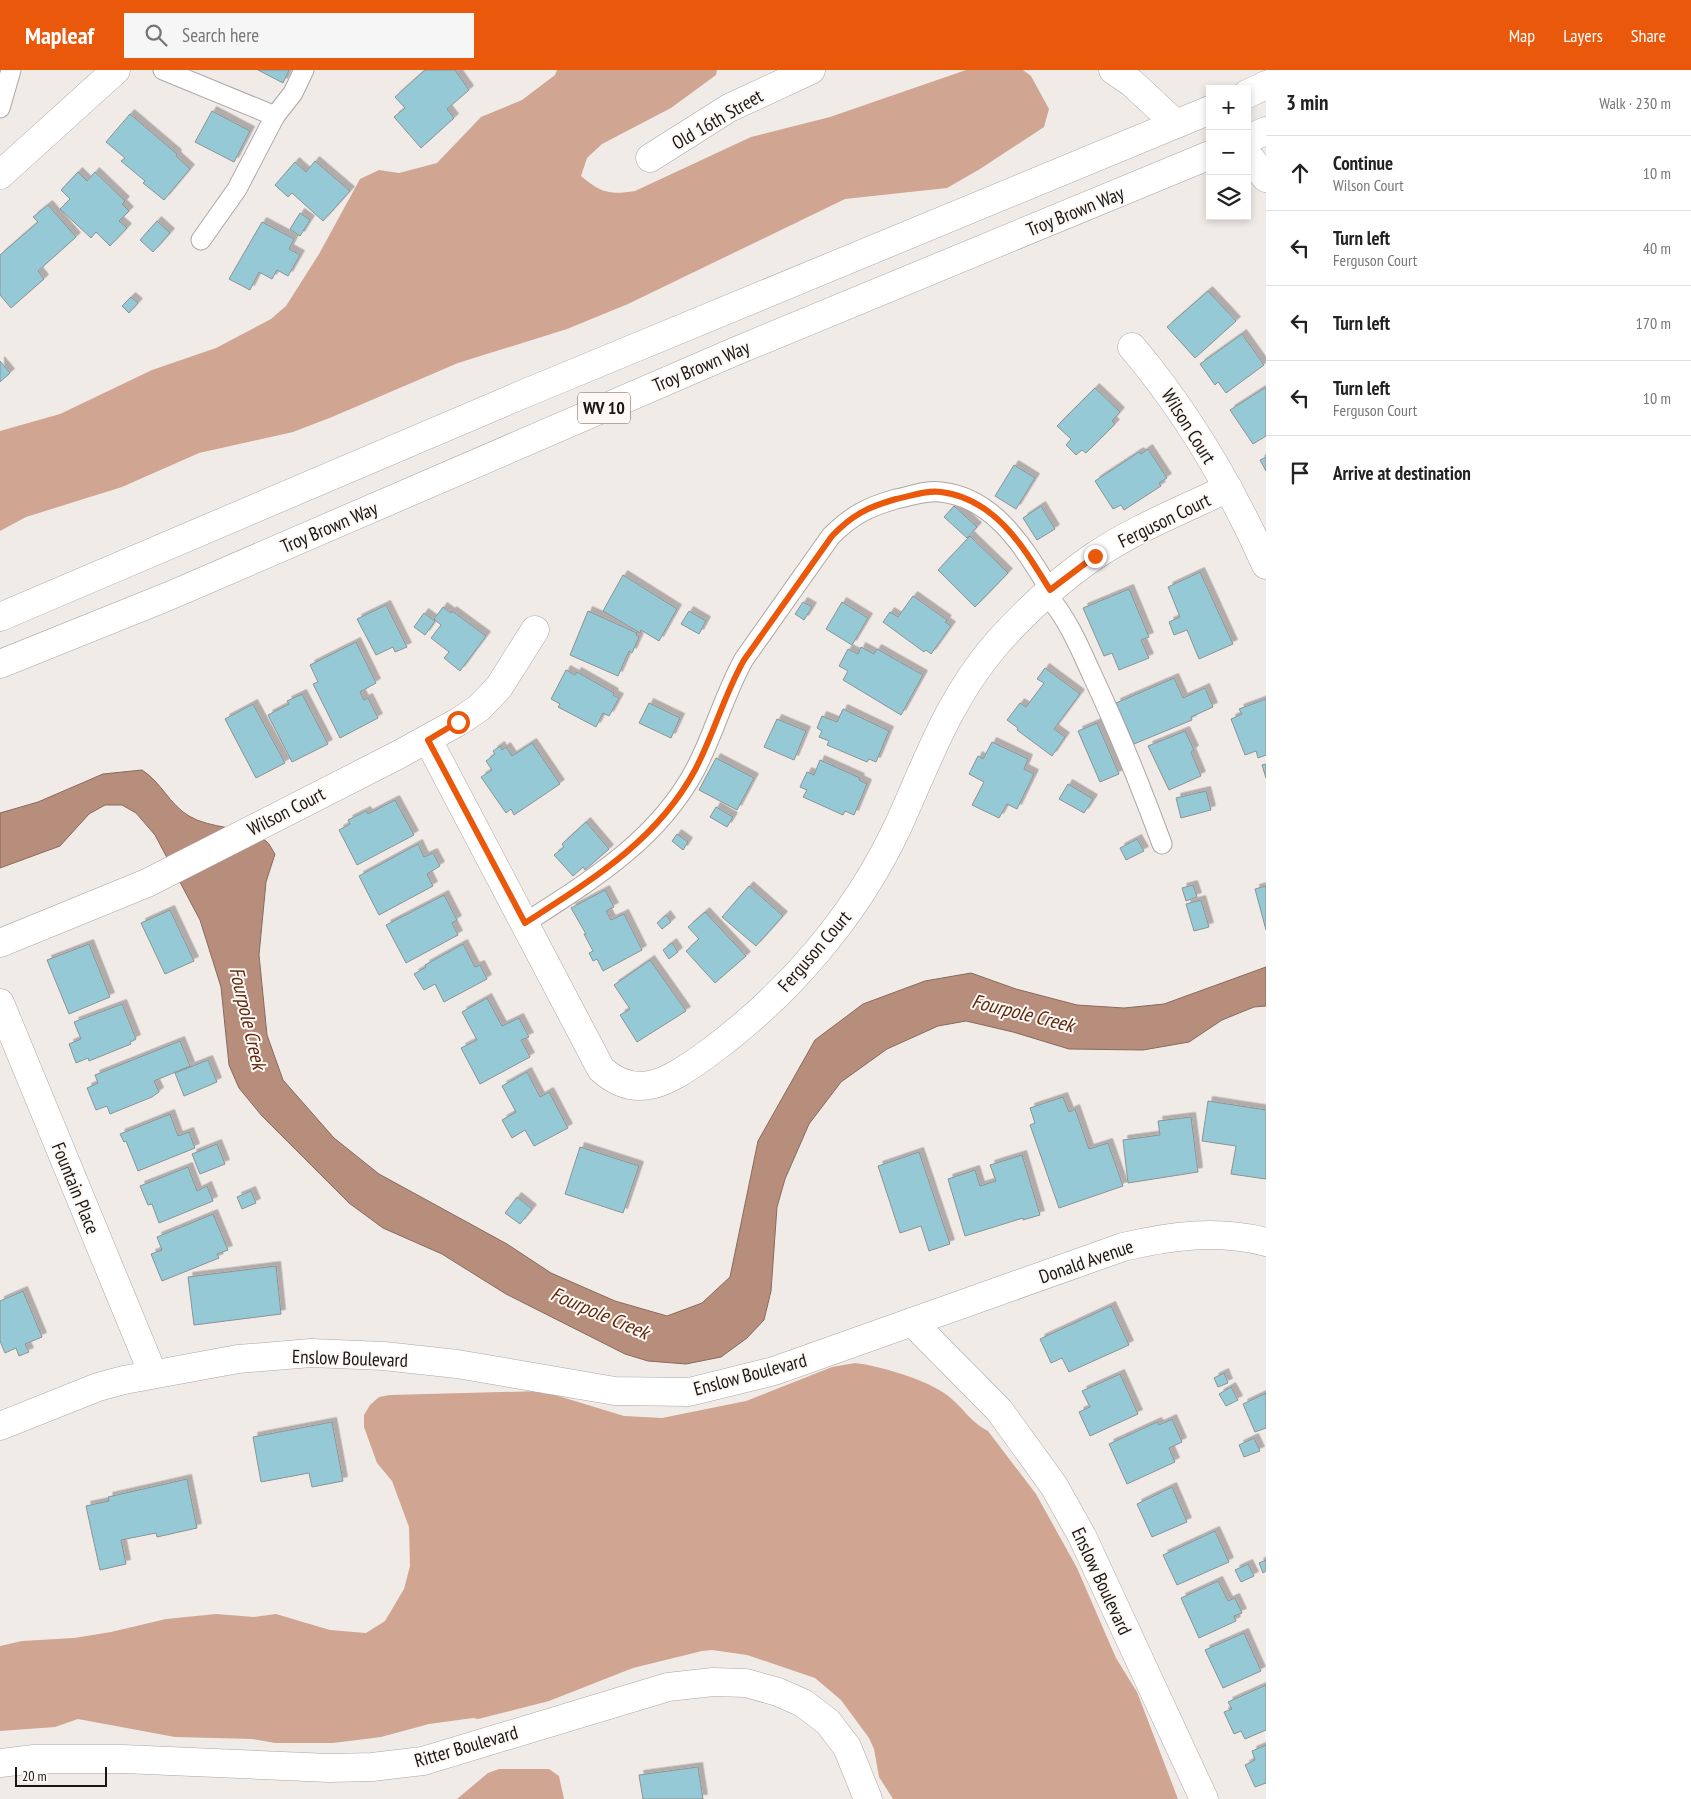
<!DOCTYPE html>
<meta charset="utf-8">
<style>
:root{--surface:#fff;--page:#f6f6f6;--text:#222;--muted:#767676;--line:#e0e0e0;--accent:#ea580c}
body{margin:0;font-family:"PT Sans Narrow",sans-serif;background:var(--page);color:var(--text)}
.controls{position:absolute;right:15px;top:15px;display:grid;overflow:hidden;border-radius:0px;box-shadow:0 2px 8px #0003}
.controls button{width:45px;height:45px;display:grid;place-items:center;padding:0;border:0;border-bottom:1px solid var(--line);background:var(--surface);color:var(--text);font:25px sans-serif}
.scale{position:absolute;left:15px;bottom:12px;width:92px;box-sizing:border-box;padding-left:5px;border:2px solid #191716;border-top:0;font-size:14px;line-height:18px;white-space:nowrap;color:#191716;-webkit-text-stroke:4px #fef8f5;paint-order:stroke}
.stop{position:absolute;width:15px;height:15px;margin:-11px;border:4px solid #ea580c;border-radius:50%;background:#fff}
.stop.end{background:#ea580c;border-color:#fff;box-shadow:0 1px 5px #0008}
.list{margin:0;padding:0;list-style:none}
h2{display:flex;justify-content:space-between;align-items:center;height:65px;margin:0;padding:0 20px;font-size:21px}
h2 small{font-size:16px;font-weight:400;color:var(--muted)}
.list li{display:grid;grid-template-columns:32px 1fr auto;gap:15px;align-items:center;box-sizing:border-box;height:75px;padding:0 20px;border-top:1px solid var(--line)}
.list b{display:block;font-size:19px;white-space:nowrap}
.list p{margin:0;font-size:16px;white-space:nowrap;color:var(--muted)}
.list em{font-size:16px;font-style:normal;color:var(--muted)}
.icon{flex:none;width:28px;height:28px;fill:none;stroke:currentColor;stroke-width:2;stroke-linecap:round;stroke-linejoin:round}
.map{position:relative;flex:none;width:1266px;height:1729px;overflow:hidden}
header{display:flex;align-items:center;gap:30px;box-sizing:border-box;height:70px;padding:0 25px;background:var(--accent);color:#fff}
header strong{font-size:24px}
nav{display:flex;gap:28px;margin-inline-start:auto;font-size:18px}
.search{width:350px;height:45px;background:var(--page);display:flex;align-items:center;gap:12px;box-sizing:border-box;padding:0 18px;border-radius:0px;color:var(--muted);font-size:19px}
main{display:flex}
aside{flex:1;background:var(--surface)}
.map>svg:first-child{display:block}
.forest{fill:#d0a592}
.water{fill:#b78d7b;stroke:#886a5d}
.building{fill:#95c9d6;stroke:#8c9394;filter:url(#shadow)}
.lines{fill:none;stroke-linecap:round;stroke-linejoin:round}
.lane-casing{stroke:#aca6a4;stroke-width:21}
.street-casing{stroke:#aca6a4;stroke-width:29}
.primary-casing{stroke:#aca6a4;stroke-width:29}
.lane{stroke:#fff;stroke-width:19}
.street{stroke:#fff;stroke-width:28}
.primary{stroke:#fff;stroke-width:28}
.route{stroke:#ea580c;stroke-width:6}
.labels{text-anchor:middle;stroke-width:4;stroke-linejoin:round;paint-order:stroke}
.shield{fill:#fef8f5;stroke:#5e5a59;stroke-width:1}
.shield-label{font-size:18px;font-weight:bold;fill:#191716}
.street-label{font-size:19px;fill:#191716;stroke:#fef8f5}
.water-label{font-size:20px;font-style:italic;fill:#5e280c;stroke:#fef8f5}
</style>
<header>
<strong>Mapleaf</strong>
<div class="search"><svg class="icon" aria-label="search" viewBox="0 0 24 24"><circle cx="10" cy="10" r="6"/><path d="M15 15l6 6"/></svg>Search here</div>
<nav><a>Map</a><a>Layers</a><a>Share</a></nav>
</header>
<main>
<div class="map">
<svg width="1266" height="1729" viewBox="0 0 1266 1729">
<defs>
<filter id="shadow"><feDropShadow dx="4.5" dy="-4.5" stdDeviation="0" flood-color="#0004"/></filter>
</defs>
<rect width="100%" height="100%" fill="#f1ebe8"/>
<g class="forest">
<path d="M557 0H717L716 5 671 38 602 74 587 88 581 106C601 123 610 125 635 121L751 67 830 47 966 0H1023L1031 6 1049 39 1044 57 980 99 947 118 845 129 628 234 567 259 458 293 332 347 293 362 199 383 122 417 26 447 0 461V361L60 344 152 300 216 278 271 249 286 236 319 184 360 109 379 100 399 103 437 93 481 47 522 30 555 5Z"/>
<path d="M855 1293C881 1296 927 1310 947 1325 962 1336 971 1353 988 1361L1036 1424 1077 1498 1116 1588 1137 1622 1178 1729H893L879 1707 874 1679 869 1668 841 1630 815 1608 747 1585 712 1580 702 1581 633 1598 549 1631 478 1649 473 1648 429 1654 381 1667 333 1673H275L252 1669 175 1667 78 1649 55 1657 0 1661V1576L22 1571 74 1568 111 1562 166 1549 216 1544 254 1547 276 1544 330 1560 366 1563 385 1551 404 1519 410 1496 409 1457 392 1411 377 1393 364 1357V1345L370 1335 379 1327 390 1325 542 1321 624 1346 662 1348 746 1331 832 1297Z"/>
<path d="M499 1699H549L559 1706 564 1729H457L488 1703Z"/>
</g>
<path class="water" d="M142 700C162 713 169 734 189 746 210 759 244 756 266 771 270 774 272 780 275 784L266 812 259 885 267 965 283 1010 334 1068 379 1104 507 1174 551 1203 615 1231 667 1246 702 1233 730 1207 758 1071 815 970 863 934 925 911 971 903 1016 919 1077 935 1124 938 1164 934 1266 897V936L1254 937 1222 950 1189 972 1143 980 1069 979 1013 962 966 951 938 956 887 979 841 1012 809 1054 785 1109 777 1137 771 1221 764 1250 747 1268 721 1287 686 1294 648 1291 625 1284 506 1224 442 1184 383 1158 349 1133 262 1046 239 1018 229 995 221 917 200 850 155 765 136 743 122 735H105L89 744 60 776 0 798V743L38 732 103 704Z"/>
<g class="building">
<path d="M258 0H289L283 13Z"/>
<path d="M425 0H455L469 20 447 39 454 48 421 78 394 47 405 38 395 27Z"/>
<path d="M212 41 250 61 234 92 195 72Z"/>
<path d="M130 44 177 84 176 86 190 99 164 130 143 113 145 111 121 91 125 88 106 72Z"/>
<path d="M315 91 350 121 323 151 292 123 288 127 275 115 295 92 306 102Z"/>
<path d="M78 102 87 111 95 102 125 131 122 134 129 141 119 151 127 158 110 176 96 162 91 168 60 139 70 129 61 120Z"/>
<path d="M48 135 76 167 38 201 44 209 11 238 0 225V185L38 152 33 147Z"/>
<path d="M300 143 310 150 300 166 290 159Z"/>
<path d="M157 151 170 163 153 182 140 170Z"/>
<path d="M262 152 294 169 289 179 300 185 288 206 277 200 272 209 259 202 250 220 229 209Z"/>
<path d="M1208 221 1236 251 1195 288 1167 257Z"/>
<path d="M131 227 138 233 129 243 122 236Z"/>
<path d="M1242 264 1264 295 1226 323 1218 312 1215 315 1200 294Z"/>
<path d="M0 291 10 303 0 312Z"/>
<path d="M1266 317V366L1253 374 1230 340Z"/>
<path d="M1095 318 1120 342 1112 351 1115 354 1086 383 1082 380 1076 385 1066 375 1071 369 1057 356Z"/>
<path d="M1148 379 1167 408 1159 413 1161 416 1124 440 1121 435 1113 439 1095 411 1139 382 1141 384Z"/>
<path d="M1266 387V401L1260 390Z"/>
<path d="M1014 395 1035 408 1016 439 995 426Z"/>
<path d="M954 436 977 457 967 468 944 447Z"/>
<path d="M1041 436 1055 459 1037 470 1023 448Z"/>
<path d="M970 466 1008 503 975 537 938 500Z"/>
<path d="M1200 502 1233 574 1199 589 1187 560 1174 565 1169 552 1180 547 1168 517Z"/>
<path d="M623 505 677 539 659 571 641 560 640 563 603 541Z"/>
<path d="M1129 519 1149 567 1141 570 1149 588 1119 600 1112 583 1104 586 1083 538Z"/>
<path d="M913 526 947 550 945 552 951 556 931 584 926 580 924 582 883 552 890 542 898 547Z"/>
<path d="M803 532 812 537 804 550 795 544Z"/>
<path d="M842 532 868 548 852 575 826 559Z"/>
<path d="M386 535 407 577 395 582 393 577 376 585 357 549Z"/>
<path d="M443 537 451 543 452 541 486 566 460 601 444 588 449 582 431 568 441 555 434 549Z"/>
<path d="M588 541 637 563 636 565 639 567 632 583 629 581 618 606 570 585Z"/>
<path d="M689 541 706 551 699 564 681 554Z"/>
<path d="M424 543 435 551 425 565 414 557Z"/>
<path d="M356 572 376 613 360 622 364 630 368 628 378 648 340 668 313 614 318 612 310 595Z"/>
<path d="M861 577 874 584 877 579 923 605 901 645 843 610 848 601 839 596 848 579 858 584Z"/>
<path d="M1045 598 1080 624 1054 659 1065 667 1052 686 1017 660 1018 658 1007 650 1020 633 1026 637 1044 613 1037 609Z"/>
<path d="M566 600 575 605 577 602 614 623 613 625 619 628 609 646 603 643 596 657 558 637 560 634 551 629Z"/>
<path d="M1174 608 1183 628 1205 618 1213 637 1191 647 1192 650 1134 674 1116 633Z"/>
<path d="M302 624 328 674 292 692 268 645 289 634 287 631Z"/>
<path d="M1266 629V685L1258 688 1256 681 1245 685 1231 649 1242 644 1239 639Z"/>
<path d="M649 633 680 648 671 668 639 653Z"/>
<path d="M253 634 285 693 256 708 225 649Z"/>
<path d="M843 639 889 661 876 692 869 689 867 692 827 675 829 671 819 667 822 661 817 658 822 646 837 652Z"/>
<path d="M777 649 806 661 794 690 764 677Z"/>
<path d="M1097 653 1119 704 1100 712 1078 661Z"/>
<path d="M1185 661 1194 680 1191 682 1201 706 1169 720 1148 676Z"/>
<path d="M992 672 1028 689 1024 699 1034 704 1017 739 1007 734 999 748 972 735 984 712 969 704 978 686 983 689Z"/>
<path d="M532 673 560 714 514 745 511 739 506 743 481 707 492 700 486 691 495 684 493 681 500 676 502 680 506 677 512 686Z"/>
<path d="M716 688 754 708 737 740 699 720Z"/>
<path d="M820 690 860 708 859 710 867 714 854 745 845 741 843 745 803 727 807 720 800 717 807 702 814 705Z"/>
<path d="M1266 694V708L1262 695Z"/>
<path d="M1068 714 1093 729 1084 743 1059 729Z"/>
<path d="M1206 721 1211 740 1181 748 1176 728Z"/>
<path d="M395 730 414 765 357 795 339 760 350 754 348 750 366 741 368 744Z"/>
<path d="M716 737 733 747 727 757 710 747Z"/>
<path d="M586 752 609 779 585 800 583 797 573 806 554 785 564 777 562 774Z"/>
<path d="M677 764 688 772 683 780 672 771Z"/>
<path d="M1137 769 1144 781 1126 790 1120 778Z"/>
<path d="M418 774 424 787 433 783 440 796 427 804 433 816 379 845 359 806Z"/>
<path d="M1193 815 1197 827 1186 831 1182 818Z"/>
<path d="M749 816 783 846 756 876 722 847Z"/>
<path d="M1266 816V860L1255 819Z"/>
<path d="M605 820 614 837 606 841 611 850 624 844 642 880 603 901 597 889 593 891 589 883 593 881 584 864H586L571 838Z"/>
<path d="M444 825 457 850 452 853 458 865 406 893 386 855Z"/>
<path d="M1201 830 1209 857 1194 861 1186 834Z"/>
<path d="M170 840 194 891 165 904 141 853Z"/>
<path d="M705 842 746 886 715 913 686 881 699 869 688 857Z"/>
<path d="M666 845 671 852 662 859 657 853Z"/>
<path d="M672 873 678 882 669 889 663 880Z"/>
<path d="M89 874 110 927 69 944 47 890Z"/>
<path d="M463 874 475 897 480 895 487 909 444 932 435 914 424 920 414 904 426 897 425 895Z"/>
<path d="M650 890 686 941 637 972 620 945 630 939 614 915Z"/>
<path d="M487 928 502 956 519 948 529 967 521 970 530 987 480 1014 461 978 477 970 462 942Z"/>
<path d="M122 934 136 969 130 972 131 974 89 991 88 988 76 993 69 974 81 969 74 952Z"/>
<path d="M180 971 190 996 154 1011 159 1022 152 1027 110 1044 107 1036 96 1040 87 1018 98 1013 95 1005Z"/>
<path d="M208 990 217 1012 184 1026 175 1003Z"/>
<path d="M527 1002 540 1027 549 1022 568 1058 534 1076 525 1060 512 1068 502 1050 516 1042 502 1016Z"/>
<path d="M1063 1027 1069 1042 1075 1039 1089 1079 1108 1073 1123 1116 1059 1138 1030 1055 1035 1053 1030 1038Z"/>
<path d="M1208 1031 1266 1040V1109L1231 1104 1236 1076 1202 1071Z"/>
<path d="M170 1044 178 1066 189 1062 195 1078 138 1101 126 1071 124 1072 120 1064Z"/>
<path d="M1191 1047 1198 1102 1128 1113 1123 1070 1160 1065 1158 1051Z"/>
<path d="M217 1074 225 1094 200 1104 192 1084Z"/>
<path d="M580 1077 639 1096 623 1143 565 1124Z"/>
<path d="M919 1082 950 1174 929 1181 921 1156 900 1163 878 1096Z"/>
<path d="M1022 1085 1040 1145 1023 1150V1148L965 1166 948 1109 975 1100 980 1116 996 1111 990 1095Z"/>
<path d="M188 1097 197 1121 207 1116 213 1131 159 1153 152 1134 148 1135 140 1116Z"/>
<path d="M251 1121 256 1133 242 1139 237 1127Z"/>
<path d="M517 1127 532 1139 520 1154 505 1143Z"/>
<path d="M213 1144 228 1180 217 1184 219 1188 162 1211 151 1184 162 1180 157 1167Z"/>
<path d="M276 1196 281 1244 194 1255 188 1207Z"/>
<path d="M23 1221 42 1267 25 1274 29 1282 19 1286 16 1278 5 1283 0 1271V1231Z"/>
<path d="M1111 1236 1129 1275 1069 1302 1062 1288 1051 1293 1040 1269Z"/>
<path d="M1224 1303 1228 1313 1218 1317 1214 1308Z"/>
<path d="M1120 1304 1138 1344 1090 1366 1079 1342 1090 1337 1082 1321Z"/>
<path d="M1231 1317 1238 1330 1226 1336 1219 1324Z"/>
<path d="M1266 1323V1358L1255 1362 1243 1334Z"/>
<path d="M1172 1349 1182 1372 1169 1378 1175 1392 1127 1414 1109 1374 1157 1352 1159 1355Z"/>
<path d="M332 1352 343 1411 312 1417 309 1403 261 1412 253 1367Z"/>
<path d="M1254 1368 1260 1381 1244 1387 1239 1375Z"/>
<path d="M187 1409 197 1458 157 1467 156 1463 121 1470 126 1494 100 1500 86 1436 109 1431 108 1427Z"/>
<path d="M1172 1417 1187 1452 1152 1467 1137 1434Z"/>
<path d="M1215 1461 1229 1492 1177 1515 1163 1485Z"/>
<path d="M1266 1490V1501L1263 1503 1259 1493Z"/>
<path d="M1248 1494 1254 1506 1241 1512 1235 1500Z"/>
<path d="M1218 1511 1228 1531 1235 1528 1242 1543 1234 1546 1236 1551 1199 1568 1181 1528Z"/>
<path d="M1244 1563 1261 1601 1223 1618 1205 1580Z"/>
<path d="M1266 1615V1660L1245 1669 1241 1661 1234 1664 1224 1642 1232 1639 1228 1632Z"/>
<path d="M1266 1675V1713L1255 1717 1245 1695 1255 1690 1252 1681Z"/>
<path d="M698 1697 703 1729H643L639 1705Z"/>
</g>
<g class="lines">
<g class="lane-casing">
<g id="lane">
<path d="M163 0 275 46 293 23 304 0"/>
<path d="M0 38 11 0"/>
<path d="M201 170 237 119 275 46"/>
<path d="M1046 524C1067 547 1080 578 1093 607 1119 662 1141 717 1162 774"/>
<path d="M525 853C590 811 657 771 695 700 714 664 724 625 744 589L831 466C852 445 868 437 896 429 911 426 926 420 941 422 995 428 1024 478 1050 520"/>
</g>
</g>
<g class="street-casing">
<g id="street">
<path d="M1113 0 1132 13 1176 54"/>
<path d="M1247 84 1266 108"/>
<path d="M650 88 729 38 811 0"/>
<path d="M0 105 116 0"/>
<path d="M1132 277C1187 342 1231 417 1266 495"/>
<path d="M428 670 601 999C637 1032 669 1011 703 987 785 928 855 848 898 756 928 690 949 628 998 572 1027 540 1058 511 1093 487 1134 459 1183 440 1228 418"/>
<path d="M0 873 147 813 398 685 458 652 479 638 499 617 535 560"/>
<path d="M0 933 153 1304"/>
<path d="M912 1252 999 1340 1054 1416 1082 1466 1204 1729"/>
<path d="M0 1356 98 1317 124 1310 238 1289 311 1283 384 1286 457 1294 615 1321 689 1322 774 1301 1123 1177C1170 1166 1218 1159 1266 1172"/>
<path d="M0 1693 34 1689H123L329 1698 372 1697 423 1691 668 1617 713 1612 746 1613 778 1622 803 1633 828 1652 847 1677 868 1729"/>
</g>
</g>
<g class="primary-casing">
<g id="primary">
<path d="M1247 24 1266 15"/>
<path d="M1247 69 1266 61"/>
<path d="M0 547 521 325 1210 40"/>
<path d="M0 594 169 526 736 281 1210 85"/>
</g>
</g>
<use href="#lane" class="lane"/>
<use href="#street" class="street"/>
<use href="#primary" class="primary"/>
</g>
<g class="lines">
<path class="route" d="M458 652 428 670 525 853C590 811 657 771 695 700 714 664 724 625 744 590L832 466C852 445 868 437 896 429 911 426 926 420 941 422 996 429 1024 478 1050 520L1095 486"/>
</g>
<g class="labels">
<rect class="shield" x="578" y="322.5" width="52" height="31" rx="4"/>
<g class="shield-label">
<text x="604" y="344">WV 10</text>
</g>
<g class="street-label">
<text transform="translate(717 49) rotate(-30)" y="7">Old 16th Street</text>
<text transform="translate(1075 141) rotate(-22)" y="7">Troy Brown Way</text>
<text transform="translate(701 296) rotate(-23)" y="7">Troy Brown Way</text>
<text transform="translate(1189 356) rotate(58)" y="7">Wilson Court</text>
<text transform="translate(1164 450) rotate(-26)" y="7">Ferguson Court</text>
<text transform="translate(329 457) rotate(-23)" y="7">Troy Brown Way</text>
<text transform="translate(286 741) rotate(-27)" y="7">Wilson Court</text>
<text transform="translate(814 881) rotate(-49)" y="7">Ferguson Court</text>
<text transform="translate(76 1118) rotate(68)" y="7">Fountain Place</text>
<text transform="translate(1086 1191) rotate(-19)" y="7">Donald Avenue</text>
<text transform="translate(350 1288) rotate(2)" y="7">Enslow Boulevard</text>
<text transform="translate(750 1304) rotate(-15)" y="7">Enslow Boulevard</text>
<text transform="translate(1102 1511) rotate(65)" y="7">Enslow Boulevard</text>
<text transform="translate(466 1676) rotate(-16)" y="7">Ritter Boulevard</text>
</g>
<g class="water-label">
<text transform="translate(1023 943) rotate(14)" y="7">Fourpole Creek</text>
<text transform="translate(248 948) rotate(77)" y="7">Fourpole Creek</text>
<text transform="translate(600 1243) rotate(23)" y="7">Fourpole Creek</text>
</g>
</g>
</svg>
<div class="controls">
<button>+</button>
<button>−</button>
<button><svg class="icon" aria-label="layers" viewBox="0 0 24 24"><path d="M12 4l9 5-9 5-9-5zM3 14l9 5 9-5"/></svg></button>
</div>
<div class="scale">20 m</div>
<div class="stop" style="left:458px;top:652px"></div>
<div class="stop end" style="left:1095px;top:486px"></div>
</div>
<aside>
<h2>3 min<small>Walk · 230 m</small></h2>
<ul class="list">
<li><svg class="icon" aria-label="ahead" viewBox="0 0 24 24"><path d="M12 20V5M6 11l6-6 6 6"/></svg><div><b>Continue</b><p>Wilson Court</p></div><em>10 m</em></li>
<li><svg class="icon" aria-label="left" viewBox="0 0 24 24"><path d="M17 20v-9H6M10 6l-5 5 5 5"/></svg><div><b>Turn left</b><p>Ferguson Court</p></div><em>40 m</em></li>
<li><svg class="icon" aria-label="left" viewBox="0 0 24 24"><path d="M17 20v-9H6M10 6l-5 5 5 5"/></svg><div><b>Turn left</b></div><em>170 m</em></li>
<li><svg class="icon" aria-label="left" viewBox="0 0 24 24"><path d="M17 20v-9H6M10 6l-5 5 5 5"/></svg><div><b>Turn left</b><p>Ferguson Court</p></div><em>10 m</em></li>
<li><svg class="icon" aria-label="arrive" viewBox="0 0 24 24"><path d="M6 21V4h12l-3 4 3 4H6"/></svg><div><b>Arrive at destination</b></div></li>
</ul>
</aside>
</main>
